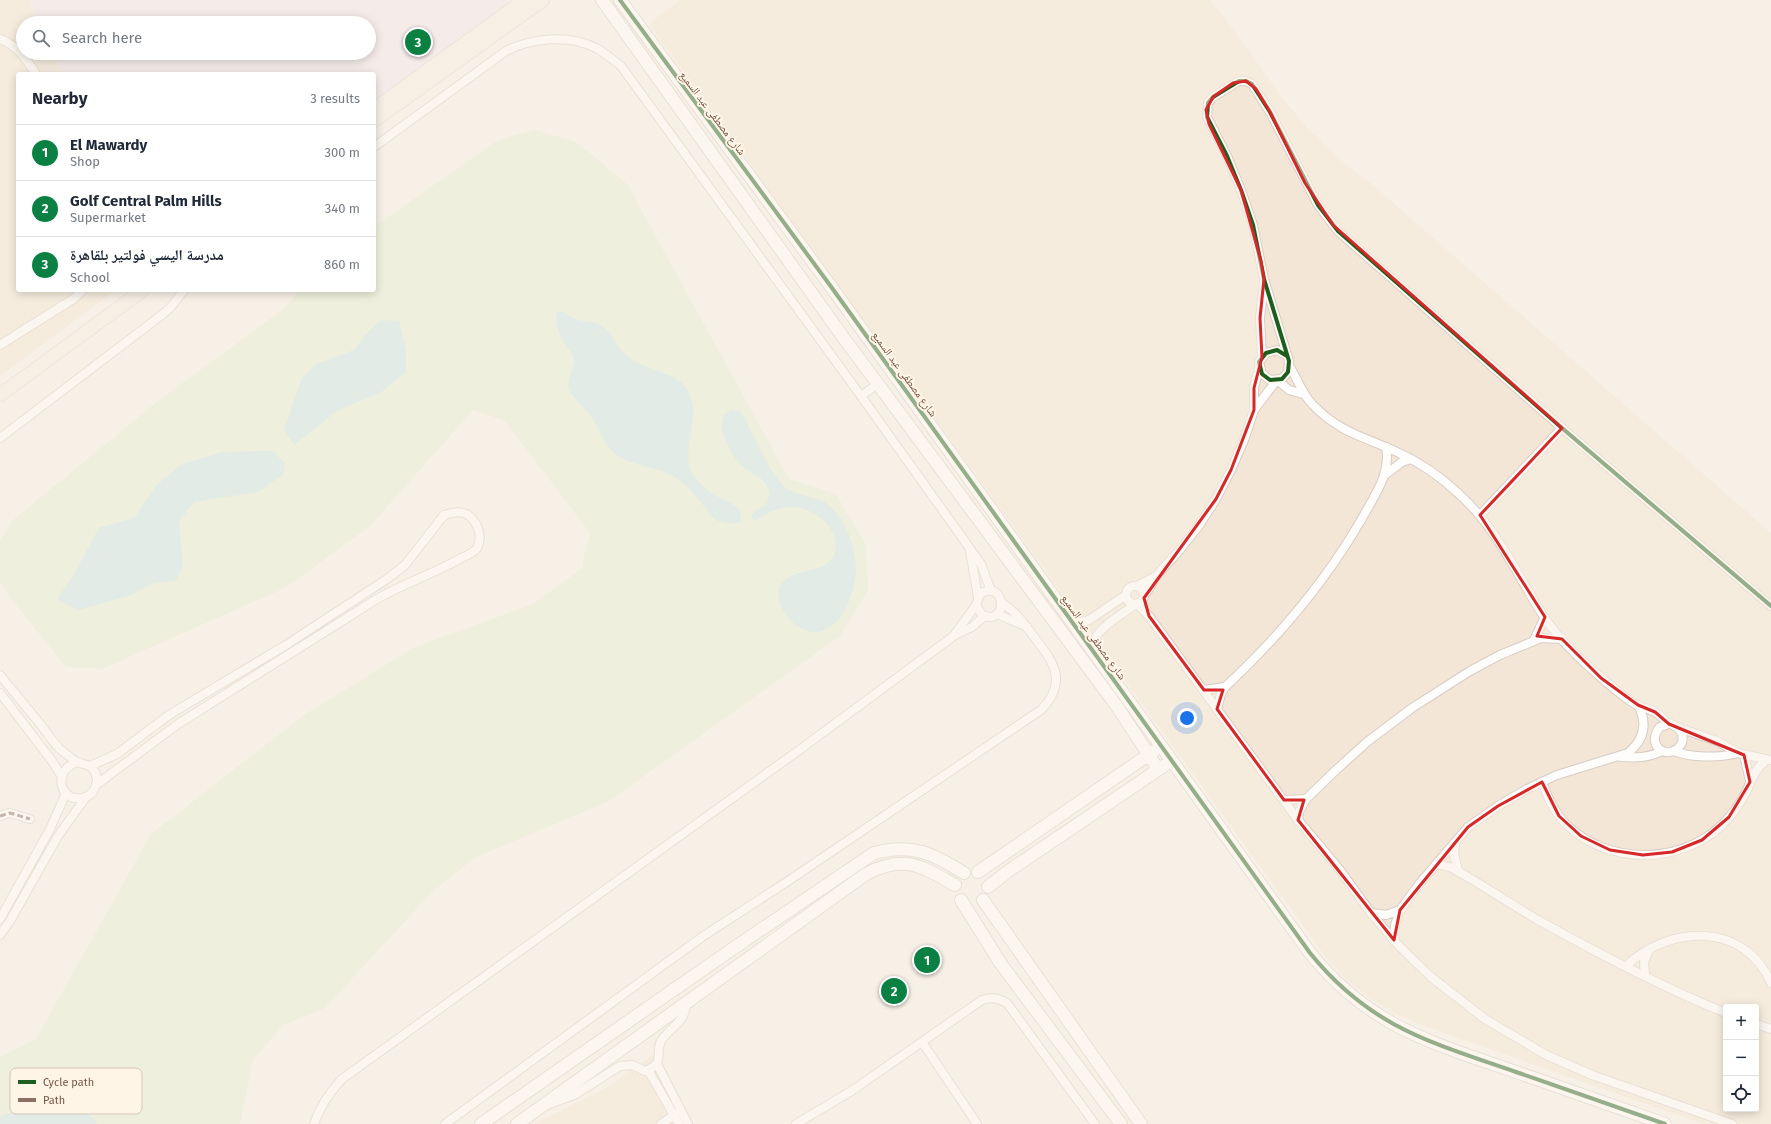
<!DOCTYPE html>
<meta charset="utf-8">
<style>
:root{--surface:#fff;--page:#f6f6f7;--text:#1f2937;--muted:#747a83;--line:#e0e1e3;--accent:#0b8043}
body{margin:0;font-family:"Fira Sans","Noto Naskh Arabic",sans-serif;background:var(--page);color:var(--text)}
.controls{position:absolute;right:12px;bottom:12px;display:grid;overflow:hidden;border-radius:4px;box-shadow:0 2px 10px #0003}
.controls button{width:36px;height:36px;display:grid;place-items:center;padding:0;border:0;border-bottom:1px solid var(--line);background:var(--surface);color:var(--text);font:20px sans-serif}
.you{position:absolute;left:1187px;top:718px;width:14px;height:14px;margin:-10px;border:3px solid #fff;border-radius:50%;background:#1a73e8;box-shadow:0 0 0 6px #1a73e833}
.badge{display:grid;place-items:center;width:26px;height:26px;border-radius:50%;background:var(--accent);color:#fff;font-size:13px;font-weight:700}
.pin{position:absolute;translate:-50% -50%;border:2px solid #fff;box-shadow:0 1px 4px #0006}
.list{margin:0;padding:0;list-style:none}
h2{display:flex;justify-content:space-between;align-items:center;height:52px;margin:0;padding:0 16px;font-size:17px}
h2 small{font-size:13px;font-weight:400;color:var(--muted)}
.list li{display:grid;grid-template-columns:26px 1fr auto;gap:12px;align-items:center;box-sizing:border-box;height:56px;padding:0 16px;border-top:1px solid var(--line)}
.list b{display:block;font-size:15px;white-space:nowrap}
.list p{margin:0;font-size:13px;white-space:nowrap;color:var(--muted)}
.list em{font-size:13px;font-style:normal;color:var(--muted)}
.icon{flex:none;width:22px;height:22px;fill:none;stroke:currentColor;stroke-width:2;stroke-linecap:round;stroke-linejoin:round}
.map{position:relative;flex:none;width:1771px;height:1124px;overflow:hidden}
.search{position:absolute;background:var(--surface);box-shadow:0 2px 10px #0003;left:16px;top:16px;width:360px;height:44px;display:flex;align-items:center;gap:10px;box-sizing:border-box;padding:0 14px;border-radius:22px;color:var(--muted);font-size:15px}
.panel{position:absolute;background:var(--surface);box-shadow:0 2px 10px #0003;left:16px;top:72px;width:360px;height:220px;border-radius:4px}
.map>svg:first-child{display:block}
.residential{fill:#f3e6d6;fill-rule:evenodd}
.education{fill:#f2e6f0}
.green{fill:#e2edd0}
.water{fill:#c8e5e7}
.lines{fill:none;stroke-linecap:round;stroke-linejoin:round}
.street-casing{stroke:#d8cdc5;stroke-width:10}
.secondary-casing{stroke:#d7cdc3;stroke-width:14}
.primary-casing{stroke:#d5cbc4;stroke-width:14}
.street{stroke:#fefdfb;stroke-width:8}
.secondary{stroke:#fefdfb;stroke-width:12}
.primary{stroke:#f2ede3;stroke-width:13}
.quiet{stroke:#8d6e63;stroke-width:3;stroke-dasharray:6 3;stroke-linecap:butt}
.cycleway-casing{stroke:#fff5e7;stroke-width:6}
.cycleway{stroke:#1b5e20;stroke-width:4}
.marked{fill:none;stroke:#d62828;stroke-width:3;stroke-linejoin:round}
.labels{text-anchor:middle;stroke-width:4;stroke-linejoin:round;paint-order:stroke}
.street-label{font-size:11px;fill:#755647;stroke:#fff5e7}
.key{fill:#fff5e7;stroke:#d6c5b7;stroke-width:1}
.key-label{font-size:11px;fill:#755647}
</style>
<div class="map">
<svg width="1771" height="1124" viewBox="0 0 1771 1124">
<rect width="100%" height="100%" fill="#f7f0e6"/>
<g class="residential">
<path d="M0 0H29L40 23H23V53H54L65 74H18V290H116L0 376Z"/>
<path d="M680 0H1210L1234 30 1284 100 1310 131 1341 160 1374 186 1771 533V1124H1703L1421 1025 1394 1013 1368 997 1345 978 1325 956 650 26 651 22ZM1726 1007H1756V1109H1726Z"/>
<path d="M654 1054 693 1124H534L606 1088Z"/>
</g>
<path class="education" d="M29 0H516L374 102V74H65L54 53H369V23H40Z"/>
<path class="green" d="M535 130 576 142 627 184 789 479 836 494 866 545 868 590 840 636 609 801 474 858 431 893 325 1008 283 1025 253 1060 240 1124H0V1057L36 1039 151 834 304 715 415 647 533 604 581 569 590 533 505 421 473 410 369 527 285 588 102 669 66 667 9 596 0 581V541L12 521 158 401 281 311 300 290H374V227L498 140Z"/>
<g class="water">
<path d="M562 311C568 314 572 318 579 320 586 322 595 322 602 326 613 333 617 348 627 356 650 375 689 369 693 407 695 426 682 456 692 473 697 481 708 492 716 496 726 501 735 503 741 513L740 522C732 525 721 523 714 519 701 503 688 483 669 474 651 466 627 465 612 451 603 441 598 426 590 415 583 406 572 398 569 389 565 378 578 366 573 356 571 351 566 346 563 341 559 333 554 320 557 312Z"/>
<path d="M381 320 399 321 406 349V372L380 393 338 410 294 445 284 430 302 378 317 364 354 350 365 335Z"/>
<path d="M732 410 739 411 744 416C753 435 770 474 785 487 795 496 812 495 824 502 847 516 859 554 855 580 853 591 849 603 843 613 835 626 823 635 808 631 791 627 768 598 783 582 796 567 830 574 835 552 841 528 813 507 792 507 778 507 768 513 756 520L751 518 752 514 767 503 770 494C764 473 752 477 740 464 730 453 709 417 732 410Z"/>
<path d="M272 451 285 463 283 475 258 492 194 502 179 521 183 566 176 580 151 584 129 596 78 610 57 599 73 576 99 528 134 518 157 485 180 465 222 452Z"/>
<path d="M75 1096 85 1100 90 1115 97 1124H0V1117L15 1111Z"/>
</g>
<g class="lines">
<g class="street-casing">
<g id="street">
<path d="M0 39C17 45 27 60 36 74"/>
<path d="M374 147 506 51C532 38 569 34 596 48 605 53 613 60 621 66L861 396 981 564 991 591"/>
<path d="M0 345 73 299 83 290"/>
<path d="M1287 356 1277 350 1266 353 1259 362 1262 374 1270 380 1282 379 1288 372 1289 361 1264 279 1253 225 1241 190 1227 156 1207 117 1208 103 1213 97 1239 81H1246L1252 84 1270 112 1318 205 1338 231 1562 428 1771 606"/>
<path d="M1262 357 1260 318 1264 282"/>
<path d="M1290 367C1298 380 1302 394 1313 405 1341 434 1366 437 1399 453 1421 463 1441 477 1459 494 1497 528 1517 575 1544 617 1563 645 1590 669 1616 690 1623 696 1631 702 1638 706 1644 708 1650 709 1655 712 1661 715 1664 721 1669 723 1674 726 1678 726 1681 732 1683 735 1683 739 1682 743 1669 764 1644 745 1660 727L1669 724"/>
<path d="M1277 380 1289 390 1303 394"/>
<path d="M861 396 878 384"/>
<path d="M1254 410V388L1259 368"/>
<path d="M0 438 163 314 170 308 184 290"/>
<path d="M1386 474 1402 462 1411 459"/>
<path d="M1480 515 1562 428"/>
<path d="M970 551 978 597"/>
<circle cx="1135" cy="595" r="9"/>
<path d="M1137 586 1156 576"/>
<path d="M1144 595 1149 589 1156 576 1178 552 1198 527 1216 499 1231 470 1244 440 1254 410 1276 381"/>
<path d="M1137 604 1149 616 1298 820 1340 870 1371 913 1399 946 1431 977 1485 1019 1546 1055 1592 1075 1732 1124"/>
<path d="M997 614 1027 627"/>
<path d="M1073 624 1089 620 1126 595"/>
<path d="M955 634 976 605 980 594C1005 577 1010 627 982 615L976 605"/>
<path d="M1534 640 1545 617"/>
<path d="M1091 647C1097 627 1120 616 1136 604"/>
<path d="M0 675C14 692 27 708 41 725 47 733 53 742 60 749 65 753 72 759 77 762 84 765 91 764 95 772 100 783 94 796 82 798 58 802 53 768 78 762"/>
<path d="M1204 690 1225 687"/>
<path d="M0 693 52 761 62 777"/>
<path d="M1217 709 1221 694 1225 687C1280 636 1327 580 1364 515 1376 493 1391 473 1386 447"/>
<path d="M1679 728 1717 741 1738 753 1769 760"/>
<path d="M1674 751C1690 758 1721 758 1738 753"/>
<path d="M1744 755 1750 781"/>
<path d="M1621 757C1636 758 1648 758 1662 751"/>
<path d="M90 766 117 754 169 715 286 645 387 579 405 565 444 515C452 513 460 510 468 515 478 522 483 537 477 548 474 553 466 556 461 558 434 574 404 583 377 599L178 724 96 785"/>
<path d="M1542 782C1548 798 1554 812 1566 824 1607 865 1679 865 1721 826 1731 816 1740 804 1746 792 1752 779 1755 768 1767 760"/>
<path d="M1284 800 1306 799"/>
<path d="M0 816 10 813 30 819"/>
<path d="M1298 820 1299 812 1306 799 1336 770 1367 742 1412 708 1470 671 1500 655 1541 638 1562 639"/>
<path d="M1455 843 1454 854 1458 871"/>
<path d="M1437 864 1452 868C1481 884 1509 903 1538 920 1599 954 1661 987 1726 1013"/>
<path d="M1371 913 1386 915 1400 910"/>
<path d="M0 919 50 829 66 793"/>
<path d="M0 935 10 921 58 836 86 797"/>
<path d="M1394 940 1395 925 1400 910 1420 883 1468 827 1498 806 1527 789 1557 775 1628 753C1644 740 1648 724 1638 705"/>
<path d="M1626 966C1669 925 1744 921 1771 983"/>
<path d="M1645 976 1644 962 1649 950"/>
<path d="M1756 1024 1771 1029"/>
<path d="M922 1042 977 1124"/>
<path d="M657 1064 688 1124"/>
<path d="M648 1070 679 1124"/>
<path d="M547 1105 574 1095 620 1066 632 1065 645 1071C664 1063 656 1059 660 1043 669 1026 685 1025 686 1003"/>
<path d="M314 1124C320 1106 329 1093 342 1079L802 748 955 635 972 627 985 616"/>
<path d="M445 1124 702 937 788 881 1041 710C1070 680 1052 660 1031 633 1022 621 1015 611 1002 603"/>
<path d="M661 1124 676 1114"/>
<path d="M796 1124 853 1090 982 1000C992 997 998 998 1007 1003L1095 1124"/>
</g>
</g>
<g class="secondary-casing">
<g id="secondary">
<path d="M602 0 843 337 1116 705 1158 769"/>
<path d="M620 0 832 288 1310 953C1370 1027 1430 1042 1516 1072 1566 1089 1616 1107 1665 1124"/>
<path d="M978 872 1154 751"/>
<path d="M988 887 1007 872 1165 765"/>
<path d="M961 900 1001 964 1121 1124"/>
<path d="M983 900 1141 1124"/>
<path d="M481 1124 728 952 874 853C912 843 932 853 964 873"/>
<path d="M517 1124 866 874C904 854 921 866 955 885"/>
</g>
</g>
<g class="primary-casing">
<g id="primary">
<path d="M374 109 524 0"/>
<path d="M374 121 543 0"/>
<path d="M0 395 143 290"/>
</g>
</g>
<use href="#street" class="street"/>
<use href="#secondary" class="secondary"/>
<use href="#primary" class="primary"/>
<path class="quiet" d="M0 816 10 813 30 819"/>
<g class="cycleway-casing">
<g id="cycleway">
<path d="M620 0 832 288 1310 953C1370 1027 1430 1042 1516 1072 1566 1089 1616 1107 1665 1124"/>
<path d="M1287 356 1277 350 1266 353 1259 362 1262 374 1270 380 1282 379 1288 372 1289 361 1264 279 1253 225 1241 190 1227 156 1207 117 1208 103 1213 97 1239 81H1246L1252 84 1270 112 1318 205 1338 231 1562 428 1771 606"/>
</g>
</g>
<use href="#cycleway" class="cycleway"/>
</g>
<path d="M0 0H1771V1124H0ZM1246 81 1256 89 1270 112 1305 183 1333 225 1562 428 1480 515 1545 617 1537 636 1562 639 1601 678 1638 705 1655 712 1669 724 1744 755 1750 782 1729 817 1702 840 1672 852 1643 855 1610 850 1581 836 1559 816 1542 782 1498 806 1468 827 1400 910 1394 940 1298 820 1304 800H1284L1217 709 1223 690H1204L1149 616 1144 598 1216 499 1231 470 1254 410V388L1262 357 1260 318 1264 279 1261 261 1241 190 1209 124 1206 110 1213 97 1233 83Z" fill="#f7f0e6" fill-opacity=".55" fill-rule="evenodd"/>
<path class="marked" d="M1246 81 1256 89 1270 112 1305 183 1333 225 1562 428 1480 515 1545 617 1537 636 1562 639 1601 678 1638 705 1655 712 1669 724 1744 755 1750 782 1729 817 1702 840 1672 852 1643 855 1610 850 1581 836 1559 816 1542 782 1498 806 1468 827 1400 910 1394 940 1298 820 1304 800H1284L1217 709 1223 690H1204L1149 616 1144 598 1216 499 1231 470 1254 410V388L1262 357 1260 318 1264 279 1261 261 1241 190 1209 124 1206 110 1213 97 1233 83Z"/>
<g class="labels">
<g class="street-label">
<text transform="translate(713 113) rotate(53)" y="4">شارع مصطفى عبد السميع</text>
<text transform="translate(905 374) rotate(54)" y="4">شارع مصطفى عبد السميع</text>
<text transform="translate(1094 637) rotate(54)" y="4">شارع مصطفى عبد السميع</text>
</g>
</g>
<rect x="10" y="1068" width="132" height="46" rx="6" class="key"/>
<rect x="18" y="1080" width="18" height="4" fill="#1b5e20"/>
<rect x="18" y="1098" width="18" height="4" fill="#8d6e63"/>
<g class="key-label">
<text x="43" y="1086">Cycle path</text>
<text x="43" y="1104">Path</text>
</g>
</svg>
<div class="controls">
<button>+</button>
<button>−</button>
<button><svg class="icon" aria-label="locate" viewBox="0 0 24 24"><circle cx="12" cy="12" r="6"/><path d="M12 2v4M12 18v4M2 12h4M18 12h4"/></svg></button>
</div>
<div class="you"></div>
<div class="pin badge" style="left:927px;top:960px">1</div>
<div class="pin badge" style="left:894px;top:991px">2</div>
<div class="pin badge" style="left:418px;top:42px">3</div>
<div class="search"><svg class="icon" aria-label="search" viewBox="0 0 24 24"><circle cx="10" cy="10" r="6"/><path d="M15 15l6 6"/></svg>Search here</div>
<section class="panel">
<h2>Nearby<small>3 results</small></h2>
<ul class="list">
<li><span class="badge">1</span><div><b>El Mawardy</b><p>Shop</p></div><em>300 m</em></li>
<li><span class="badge">2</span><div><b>Golf Central Palm Hills</b><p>Supermarket</p></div><em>340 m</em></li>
<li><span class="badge">3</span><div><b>مدرسة اليسي فولتير بلقاهرة</b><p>School</p></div><em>860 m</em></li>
</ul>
</section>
</div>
